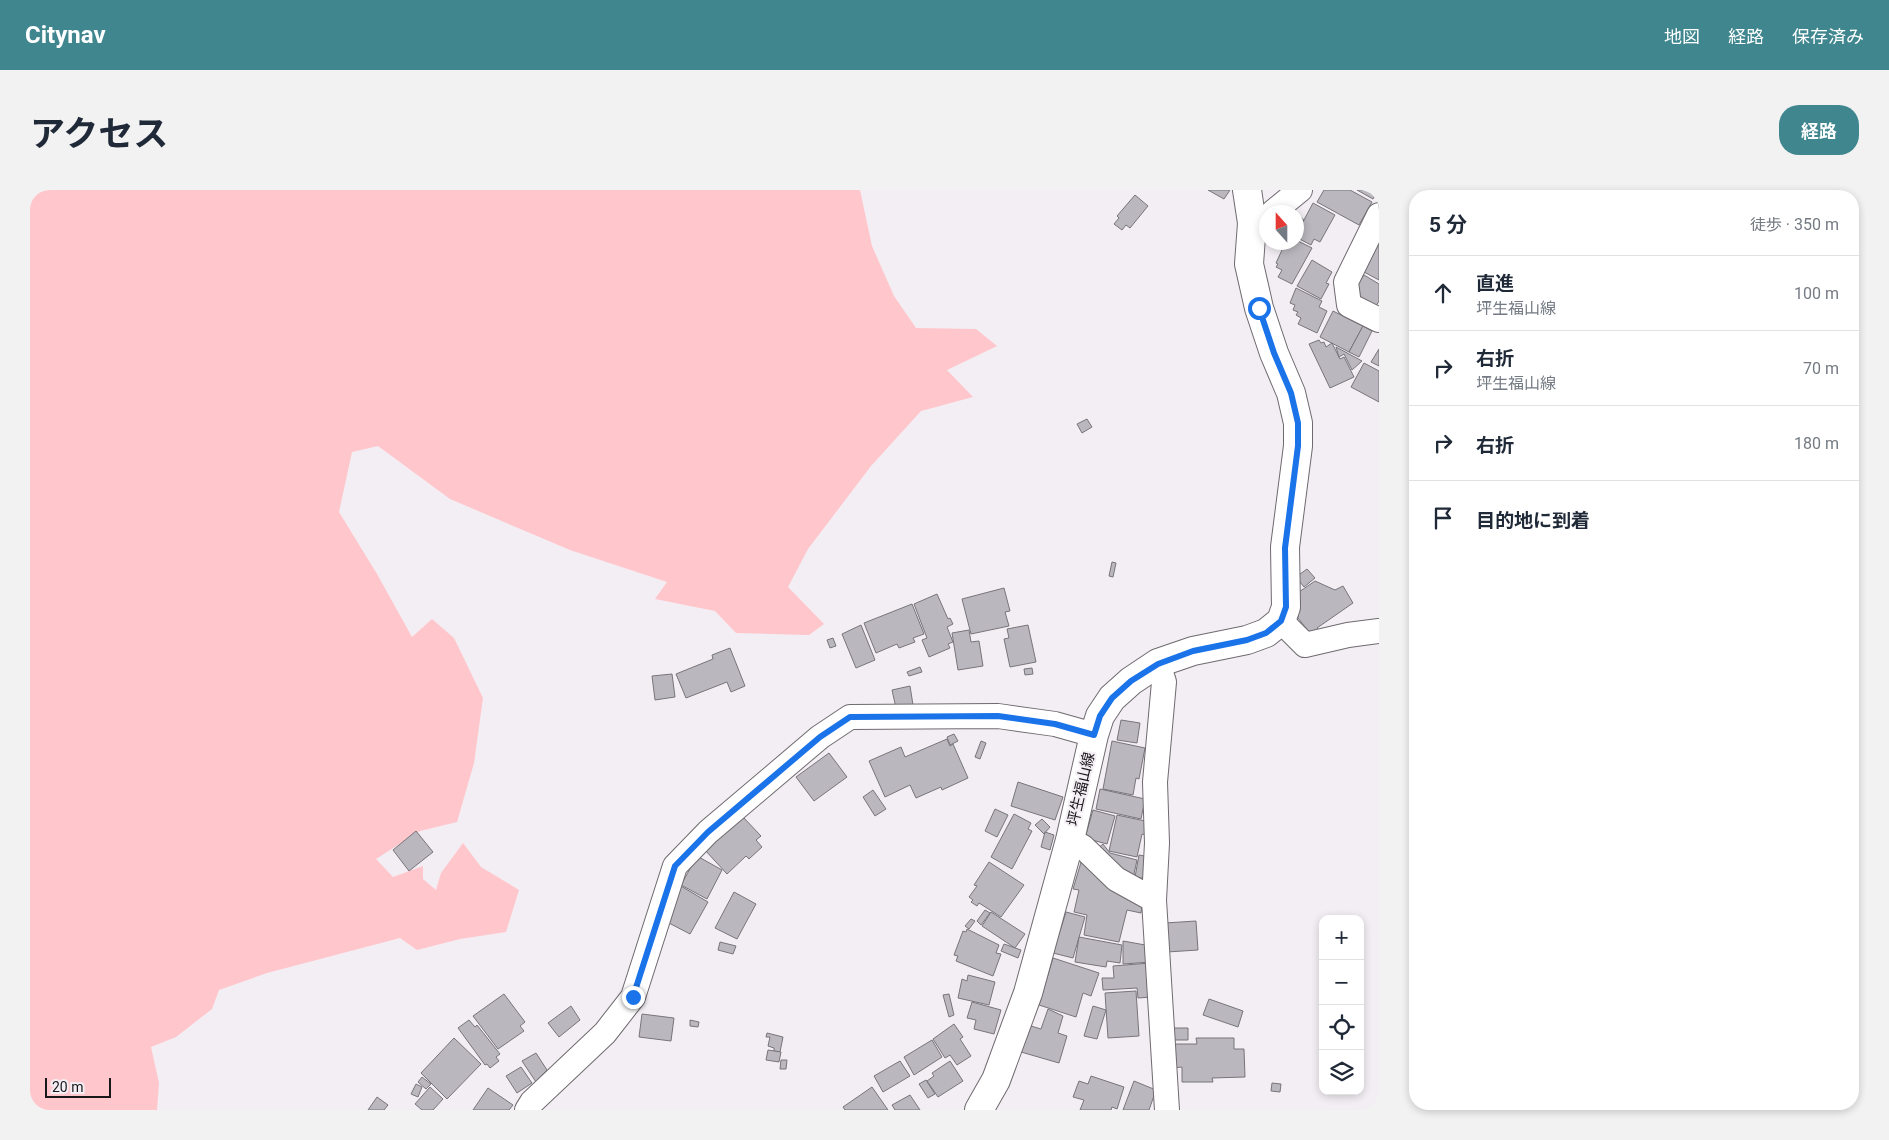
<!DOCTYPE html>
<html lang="ja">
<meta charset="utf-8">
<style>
:root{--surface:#fff;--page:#f2f2f3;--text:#1f2937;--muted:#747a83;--line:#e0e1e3;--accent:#3f868f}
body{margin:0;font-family:Roboto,"Noto Sans JP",sans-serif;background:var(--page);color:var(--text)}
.controls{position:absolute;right:15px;bottom:15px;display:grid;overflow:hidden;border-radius:10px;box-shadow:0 2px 8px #0003}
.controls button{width:45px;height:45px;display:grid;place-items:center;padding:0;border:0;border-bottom:1px solid var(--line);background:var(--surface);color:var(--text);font:25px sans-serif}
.compass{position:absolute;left:1229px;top:15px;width:45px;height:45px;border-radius:50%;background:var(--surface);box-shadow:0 2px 8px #0003;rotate:339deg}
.scale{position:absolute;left:15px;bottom:12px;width:66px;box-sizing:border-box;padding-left:5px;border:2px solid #191719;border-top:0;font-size:14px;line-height:18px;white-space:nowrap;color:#191719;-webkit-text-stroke:4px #f3eef3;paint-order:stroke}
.stop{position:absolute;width:15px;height:15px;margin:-11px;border:4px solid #1a73e8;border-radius:50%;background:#fff}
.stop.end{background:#1a73e8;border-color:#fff;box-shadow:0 1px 5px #0008}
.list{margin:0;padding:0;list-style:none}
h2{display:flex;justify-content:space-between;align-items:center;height:65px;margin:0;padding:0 20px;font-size:21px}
h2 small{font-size:16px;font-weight:400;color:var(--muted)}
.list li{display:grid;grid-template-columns:32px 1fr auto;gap:15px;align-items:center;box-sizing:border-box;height:75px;padding:0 20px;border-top:1px solid var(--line)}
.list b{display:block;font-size:19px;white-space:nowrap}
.list p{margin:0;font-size:16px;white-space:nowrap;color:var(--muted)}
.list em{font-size:16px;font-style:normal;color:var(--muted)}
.icon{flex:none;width:28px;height:28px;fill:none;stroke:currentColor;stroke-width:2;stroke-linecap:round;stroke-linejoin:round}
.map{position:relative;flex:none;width:1349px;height:920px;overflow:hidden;border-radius:20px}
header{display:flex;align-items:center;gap:30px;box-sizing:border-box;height:70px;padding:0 25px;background:var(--accent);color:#fff}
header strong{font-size:24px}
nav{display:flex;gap:28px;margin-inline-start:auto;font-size:18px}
.intro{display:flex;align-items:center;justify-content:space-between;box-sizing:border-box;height:120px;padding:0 30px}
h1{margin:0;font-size:35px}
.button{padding:12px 22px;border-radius:20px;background:var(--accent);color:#fff;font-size:18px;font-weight:700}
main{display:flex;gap:30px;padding:0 30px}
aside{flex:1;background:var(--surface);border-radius:20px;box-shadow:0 2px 8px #0003}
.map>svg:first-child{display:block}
.green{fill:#ffc6cc}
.building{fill:#bab8be;stroke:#77757b}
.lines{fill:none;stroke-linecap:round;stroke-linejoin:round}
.street-casing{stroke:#6f6a6f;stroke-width:26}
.secondary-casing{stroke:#6f6a6f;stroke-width:30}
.street{stroke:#fff;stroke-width:24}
.secondary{stroke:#fff;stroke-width:28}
.route{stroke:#1a73e8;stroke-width:6}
.labels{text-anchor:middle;stroke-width:4;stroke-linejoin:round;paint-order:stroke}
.street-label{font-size:15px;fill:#191719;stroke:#f3eef3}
</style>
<header>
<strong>Citynav</strong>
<nav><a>地図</a><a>経路</a><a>保存済み</a></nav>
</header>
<div class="intro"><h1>アクセス</h1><a class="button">経路</a></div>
<main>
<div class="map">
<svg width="1349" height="920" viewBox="0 0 1349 920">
<rect width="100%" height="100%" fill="#f3eef3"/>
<path class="green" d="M0 0H830L842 56 864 106 886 138 946 139 967 156 917 180 943 207 891 221 841 276 778 359 758 397 794 434 779 445 706 443 685 421 625 409 637 392 540 360 420 309 348 256 322 262 309 322 347 384 382 447 402 429 424 448 453 508 444 573 427 632 390 641 346 669 363 687 393 676V689L406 700 411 683 433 653 451 677 489 700 476 742 430 749 387 760 370 748 237 783 189 800 182 819 146 847 121 857 129 893 127 920H0Z"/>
<g class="building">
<path d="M1178 0H1200L1194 9Z"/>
<path d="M1294 0H1320L1342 12 1329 35 1287 12Z"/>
<path d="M1327 0H1348L1343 9Z"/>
<path d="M1105 5 1118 16 1100 38 1096 35 1092 40 1084 34 1089 28 1087 26Z"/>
<path d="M1283 13 1305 25 1290 52 1284 49 1281 55 1266 47V45Z"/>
<path d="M1266 24 1274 30 1266 39Z"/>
<path d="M1266 50 1282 58 1262 94 1248 87 1252 80 1246 77 1248 74 1246 73 1252 60 1243 55 1245 52H1266Z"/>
<path d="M1346 55 1349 56V90L1334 82 1337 76 1335 75Z"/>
<path d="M1282 70 1302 82 1296 93 1299 94 1291 109 1267 96Z"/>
<path d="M1334 85 1349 94V111L1346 116 1328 106V94Z"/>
<path d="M1266 98 1292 111 1289 117 1297 121 1287 143 1268 134 1271 128 1266 125 1268 122 1263 120 1265 115 1260 113Z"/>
<path d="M1303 121 1333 136 1319 162 1290 147Z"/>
<path d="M1333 136 1342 141 1329 167 1319 162Z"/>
<path d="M1289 150 1291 153 1294 152 1296 157 1302 153 1310 169 1314 167 1324 187 1300 198 1279 154Z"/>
<path d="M1306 157 1332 171 1322 180 1314 164 1309 167Z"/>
<path d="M1349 159V176L1341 172Z"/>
<path d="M1334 173 1349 181V212L1321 197Z"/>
<path d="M1057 229 1062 237 1052 243 1047 234Z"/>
<path d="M1082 372 1086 373 1083 387 1079 386Z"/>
<path d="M1277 379 1285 388 1274 397 1266 387Z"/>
<path d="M1285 391 1305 400 1313 396 1323 413 1287 438 1289 441 1282 446 1268 428 1266 404Z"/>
<path d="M974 398 980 421 975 422 979 436 941 444 932 409Z"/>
<path d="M907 404 918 429 920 428 923 434 917 437 923 452 918 454 920 458 899 467 892 450 897 448 884 414Z"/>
<path d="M882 414 894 444 883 448 885 452 869 458 867 454 846 463 834 433Z"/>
<path d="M831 435 845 470 826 478 812 444Z"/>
<path d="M998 435 1006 472 980 477 974 449 979 448 977 439Z"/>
<path d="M939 440 941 452 949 451 953 476 928 480 922 443Z"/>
<path d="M803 448 806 456 800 458 797 450Z"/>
<path d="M700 458 715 496 701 502 697 492 656 508 646 484 683 469 682 465Z"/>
<path d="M890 477 892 482 879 486 877 482Z"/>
<path d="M1002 478 1003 484 995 485 994 479Z"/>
<path d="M642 484 645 507 625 510 622 486Z"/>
<path d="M880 496 883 515 866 518 862 500Z"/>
<path d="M1091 530 1110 533 1107 553 1087 550Z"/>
<path d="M924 544 928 551 920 555 917 547Z"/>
<path d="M917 549 920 556 923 554 938 588 912 600 911 597 886 608 880 595 855 607 839 571 871 557 875 567Z"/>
<path d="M951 551 956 553 950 569 945 567Z"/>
<path d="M1082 551 1115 558 1109 589 1106 588 1103 605 1073 599Z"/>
<path d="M799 563 817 587 784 611 766 587Z"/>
<path d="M988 592 1033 607 1025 630 981 616Z"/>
<path d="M1070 599 1115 609 1111 629 1066 619Z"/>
<path d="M843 600 856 619 845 626 833 607Z"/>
<path d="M965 619 978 625 967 647 955 641Z"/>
<path d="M1063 620 1085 626 1077 654 1055 648Z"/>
<path d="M984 624 1001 633 998 639 1002 641 982 679 961 667Z"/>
<path d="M1087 625 1120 632 1117 645 1112 644 1107 667 1079 661Z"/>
<path d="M713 627 731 646 726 650 732 657 719 669 716 666 697 684 674 659Z"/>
<path d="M1012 629 1020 637 1014 644 1005 635Z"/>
<path d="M386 641 403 662 379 681 363 660Z"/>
<path d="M1015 642 1024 645 1020 660 1011 657Z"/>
<path d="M1073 654 1080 663 1107 670 1102 693 1066 660Z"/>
<path d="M1109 665 1120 667 1116 689 1105 687Z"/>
<path d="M667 666 692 680 677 709 651 695Z"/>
<path d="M1052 669 1113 710 1111 723 1097 720 1089 752 1054 745 1057 725 1044 722 1049 700 1043 699Z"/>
<path d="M959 672 994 695 971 727 949 713 947 716 941 712 943 710 939 707 947 696 944 695Z"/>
<path d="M649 695 678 712 660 744 637 732 644 719 641 718Z"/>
<path d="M704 702 726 714 707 749 685 738Z"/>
<path d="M955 720 960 723 951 735 947 731Z"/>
<path d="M961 722 995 744 985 758 952 736Z"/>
<path d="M1036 722 1055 727 1043 768 1023 763Z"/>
<path d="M941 729 945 731 939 739 935 736Z"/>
<path d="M1166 731 1168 760 1137 762 1135 733Z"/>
<path d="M937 739 969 755 966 763 971 764 963 786 926 771 928 766 924 765 933 741 936 742Z"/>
<path d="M1049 747 1092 755 1090 773 1077 771 1076 777 1045 772Z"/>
<path d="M1093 751 1121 756V772L1093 774Z"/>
<path d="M690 752 706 756 703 764 688 760Z"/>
<path d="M974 754 991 760 988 768 971 761Z"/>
<path d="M1023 768 1069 783 1061 806 1053 803 1046 827 1009 815Z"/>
<path d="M1120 773 1122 807 1108 808 1107 798 1073 800 1072 788H1084L1083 776Z"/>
<path d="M938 785 965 792 959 815 928 808 932 789 937 791Z"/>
<path d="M1106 801 1109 846 1078 848 1075 803Z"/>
<path d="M474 804 495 832 490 836 494 841 468 859 443 826Z"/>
<path d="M919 804 924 825 919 827 913 805Z"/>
<path d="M1179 809 1213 821 1208 837 1173 825Z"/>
<path d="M942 812 971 820 964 844 944 839 946 830 937 828Z"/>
<path d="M541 816 550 830 529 847 518 833Z"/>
<path d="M1063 816 1076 820 1067 849 1054 846Z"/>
<path d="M1018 819 1033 826 1028 843 1037 846 1029 873 991 862 1001 836 1011 839Z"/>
<path d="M612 824 644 828 641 851 609 847Z"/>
<path d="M439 830 445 837 447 835 470 864 466 867 469 871 460 878 457 874 455 875 428 838Z"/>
<path d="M660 830 669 832 668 837 660 836Z"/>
<path d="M924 834 933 847 930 849 941 866 927 875 920 865 915 868 903 849Z"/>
<path d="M1140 838H1158V850H1141Z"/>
<path d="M737 843 753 847 750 862 744 861V858L738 856 740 847H736Z"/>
<path d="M424 848 451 874 417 909 391 883Z"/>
<path d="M1166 848H1204V859H1214L1215 887 1182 888 1183 892H1152V877L1142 878 1141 854H1167Z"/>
<path d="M902 850 912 867 884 885 874 867Z"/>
<path d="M738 860 751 862 749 872 736 870Z"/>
<path d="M506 863 517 880 506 892 492 871Z"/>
<path d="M751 870H757L756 879H750Z"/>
<path d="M870 871 880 886 853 902 844 886Z"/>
<path d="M920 871 933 891 908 907 897 891 904 886 902 883Z"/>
<path d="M491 877 502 893 487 903 476 886Z"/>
<path d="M1061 886 1094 897 1087 919 1082 917 1081 920H1050L1054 910 1043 907 1049 891 1058 894Z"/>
<path d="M392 887 401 894 396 899 388 892Z"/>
<path d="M896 890 905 904 898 908 889 894Z"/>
<path d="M1104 891 1126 900 1119 920H1093Z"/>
<path d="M1242 893 1251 894 1250 902 1241 901Z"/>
<path d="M386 894 392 897 388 907 381 904Z"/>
<path d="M400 897 413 909 403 920H392L385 914Z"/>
<path d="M842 897 858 920H815L813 917Z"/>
<path d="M458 898 483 915 479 920H443Z"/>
<path d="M880 905 890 920H865L862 915Z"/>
<path d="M347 907 358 915 354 920H338Z"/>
</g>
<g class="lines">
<g class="street-casing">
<g id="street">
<path d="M1243 22 1270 0"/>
<path d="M1349 25 1316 92 1319 115 1349 130"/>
<path d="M1251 431 1275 455 1318 445 1349 441"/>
<path d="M1128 473 1134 492 1125 592 1127 653 1124 710 1137 920"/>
<path d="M1040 650 1053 657 1086 689 1124 710"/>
<path d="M497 920 502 912 575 843 603 807 645 676 678 642 790 547 820 527 968 526 1025 534 1064 545"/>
</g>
</g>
<g class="secondary-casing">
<path id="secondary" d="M949 920 966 890 998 803 1040 650 1064 545 1070 526 1082 508 1101 491 1128 473 1163 461 1217 450 1236 443 1251 431 1256 417 1255 357 1268 256V233L1261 203 1244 163 1229 118 1219 74 1222 33 1217 0"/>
</g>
<use href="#street" class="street"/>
<use href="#secondary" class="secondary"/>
</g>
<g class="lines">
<path class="route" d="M603 807 645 676 678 642 790 547 820 527 968 526 1025 534 1064 545 1070 526 1082 508 1101 491 1128 474 1163 461 1217 450 1236 443 1251 431 1256 417 1255 358 1268 256V233L1261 203 1244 163 1229 118"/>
</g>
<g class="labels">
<g class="street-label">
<text transform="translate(1051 599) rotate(-77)" y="5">坪生福山線</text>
</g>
</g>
</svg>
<div class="controls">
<button>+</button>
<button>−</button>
<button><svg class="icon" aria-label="locate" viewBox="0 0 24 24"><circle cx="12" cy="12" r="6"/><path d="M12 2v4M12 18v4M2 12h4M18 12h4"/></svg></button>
<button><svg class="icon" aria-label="layers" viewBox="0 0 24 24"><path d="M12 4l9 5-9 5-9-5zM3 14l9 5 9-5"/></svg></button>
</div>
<svg class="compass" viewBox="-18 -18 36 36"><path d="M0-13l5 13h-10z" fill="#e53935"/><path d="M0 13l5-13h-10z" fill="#747a83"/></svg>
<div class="scale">20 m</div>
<div class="stop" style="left:1229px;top:118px"></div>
<div class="stop end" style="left:603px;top:807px"></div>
</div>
<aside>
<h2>5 分<small>徒歩 · 350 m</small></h2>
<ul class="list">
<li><svg class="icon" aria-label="ahead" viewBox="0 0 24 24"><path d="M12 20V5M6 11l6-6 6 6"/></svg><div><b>直進</b><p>坪生福山線</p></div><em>100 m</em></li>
<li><svg class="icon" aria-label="right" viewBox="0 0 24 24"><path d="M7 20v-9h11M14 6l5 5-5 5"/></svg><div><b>右折</b><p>坪生福山線</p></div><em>70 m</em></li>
<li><svg class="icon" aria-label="right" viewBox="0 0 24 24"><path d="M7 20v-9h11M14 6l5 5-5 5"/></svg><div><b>右折</b></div><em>180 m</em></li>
<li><svg class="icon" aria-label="arrive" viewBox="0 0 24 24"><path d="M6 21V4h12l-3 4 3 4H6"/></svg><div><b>目的地に到着</b></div></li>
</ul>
</aside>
</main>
